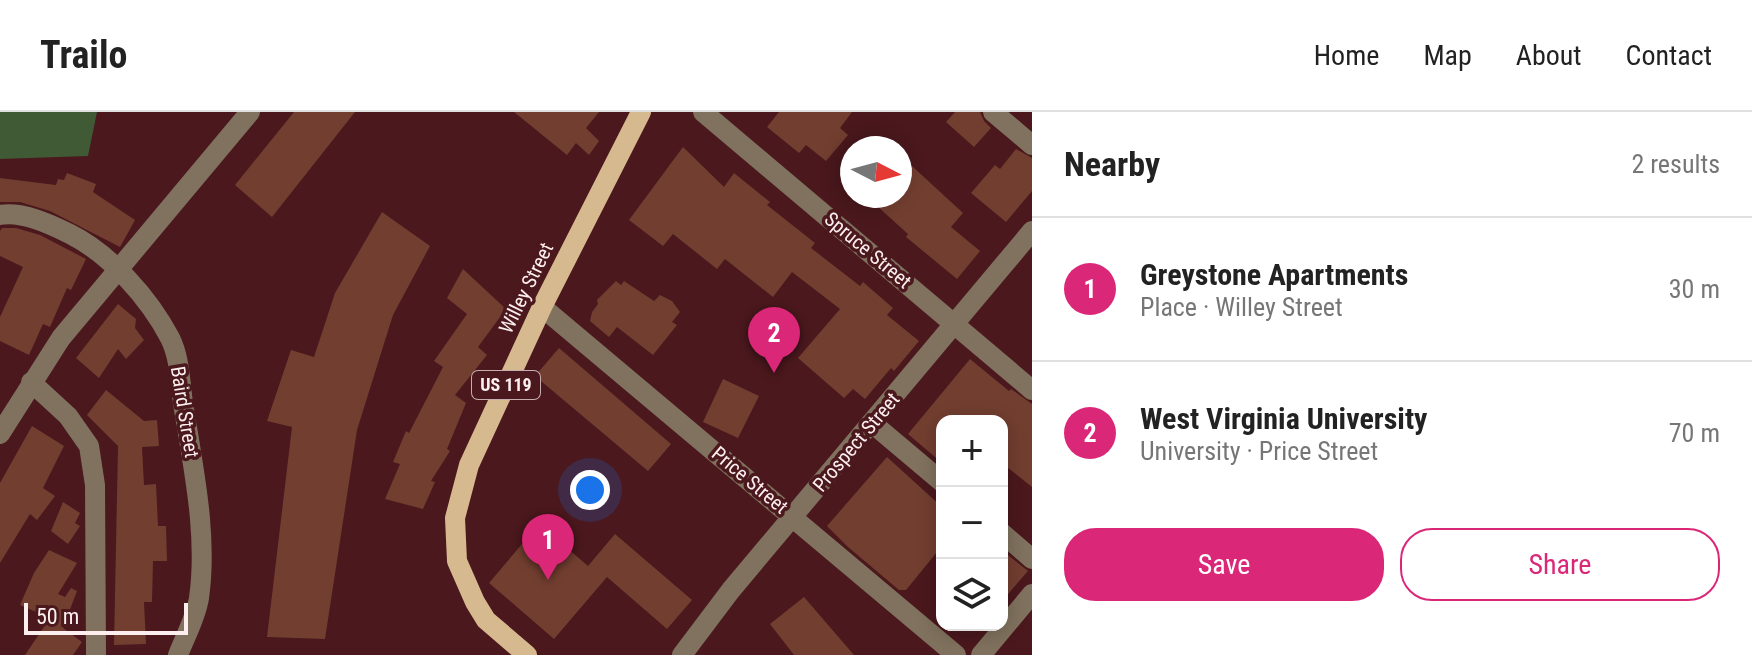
<!DOCTYPE html>
<meta charset="utf-8">
<style>
:root{--surface:#fff;--page:#f6f6f6;--text:#222;--muted:#767676;--line:#e0e0e0;--accent:#db2777}
body{margin:0;font-family:"Roboto Condensed",sans-serif;background:var(--page);color:var(--text)}
.controls{position:absolute;right:24px;bottom:24px;display:grid;overflow:hidden;border-radius:16px;box-shadow:0 4px 20px #0003}
.controls button{width:72px;height:72px;display:grid;place-items:center;padding:0;border:0;border-bottom:2px solid var(--line);background:var(--surface);color:var(--text);font:40px sans-serif}
.compass{position:absolute;left:840px;top:24px;width:72px;height:72px;border-radius:50%;background:var(--surface);box-shadow:0 4px 20px #0003;rotate:96deg}
.scale{position:absolute;left:24px;bottom:20px;width:164px;box-sizing:border-box;padding-left:8px;border:4px solid #fdefef;border-top:0;font-size:22px;line-height:28px;white-space:nowrap;color:#fdefef;-webkit-text-stroke:6px #4a181d;paint-order:stroke}
.you{position:absolute;left:590px;top:378px;width:28px;height:28px;margin:-20px;border:6px solid #fff;border-radius:50%;background:#1a73e8;box-shadow:0 0 0 12px #1a73e833}
.badge{display:grid;place-items:center;width:52px;height:52px;border-radius:50%;background:var(--accent);color:#fff;font-size:26px;font-weight:700}
.pin{position:absolute;translate:-50% -66px;filter:drop-shadow(0 2px 4px #0008)}
.pin::after{content:'';position:absolute;top:42px;width:28px;height:24px;background:inherit;clip-path:polygon(0 0,100% 0,50% 100%)}
.list{margin:0;padding:0;list-style:none}
h2{display:flex;justify-content:space-between;align-items:center;height:104px;margin:0;padding:0 32px;font-size:34px}
h2 small{font-size:26px;font-weight:400;color:var(--muted)}
.list li{display:grid;grid-template-columns:52px 1fr auto;gap:24px;align-items:center;box-sizing:border-box;height:144px;padding:0 32px;border-top:2px solid var(--line)}
.list b{display:block;font-size:30px;white-space:nowrap}
.list p{margin:0;font-size:26px;white-space:nowrap;color:var(--muted)}
.list em{font-size:26px;font-style:normal;color:var(--muted)}
.actions{display:flex;gap:16px;padding:24px 32px}
.actions a{flex:1;padding:18px 0;border:2px solid var(--accent);border-radius:32px;text-align:center;font-size:28px;color:var(--accent)}
.actions .main{background:var(--accent);color:#fff}
.icon{flex:none;width:44px;height:44px;fill:none;stroke:currentColor;stroke-width:2;stroke-linecap:round;stroke-linejoin:round}
.map{position:relative;flex:none;width:1032px;height:543px;overflow:hidden}
header{display:flex;align-items:center;gap:48px;box-sizing:border-box;height:112px;padding:0 40px;background:var(--surface);border-bottom:2px solid var(--line)}
header strong{font-size:38px}
nav{display:flex;gap:44px;margin-inline-start:auto;font-size:28px}
main{display:flex}
aside{flex:1;background:var(--surface)}
.map>svg:first-child{display:block}
.green{fill:#405a35}
.building{fill:#723e30}
.lines{fill:none;stroke-linecap:round;stroke-linejoin:round}
.minor{stroke:#80725e;stroke-width:20}
.major{stroke:#d7b98f;stroke-width:20}
.labels{text-anchor:middle;stroke-width:7;stroke-linejoin:round;paint-order:stroke}
.shield{fill:#4a181d;stroke:#c7aeb0;stroke-width:2}
.shield-label{font-size:18px;font-weight:bold;fill:#fdefef}
.street-label{font-size:20px;fill:#fdefef;stroke:#4a181d}
</style>
<header>
<strong>Trailo</strong>
<nav><a>Home</a><a>Map</a><a>About</a><a>Contact</a></nav>
</header>
<main>
<div class="map">
<svg width="1032" height="543" viewBox="0 0 1032 543">
<rect width="100%" height="100%" fill="#4a181d"/>
<path class="green" d="M0 0H97L88 44 0 47Z"/>
<g class="building">
<path d="M294 0H355L272 105 235 73Z"/>
<path d="M514 0H599L586 16 599 29 589 43 576 31 567 43Z"/>
<path d="M779 0H852L840 16 848 23 826 49 806 33 799 41 767 15Z"/>
<path d="M955 0H980L984 9 991 16 974 35 946 10Z"/>
<path d="M683 35 724 75 734 61 770 90 767 93 815 131 811 136 860 174 863 170 893 196 887 203 919 229 894 259 891 256 865 287 853 277 844 286 798 246 840 197 792 160 773 185 725 147 717 157 673 122 663 134 629 108Z"/>
<path d="M1016 37 1032 46V79L1006 110 971 81 995 53 1000 57Z"/>
<path d="M900 43 963 101 951 115 980 139 957 167 906 125 908 122 866 84H900Z"/>
<path d="M67 61 96 72 93 80 135 108 120 135 50 99 20 90H0V66L56 73 58 67 64 68Z"/>
<path d="M382 100 430 134 393 203 357 318 325 527 267 525 292 315 267 309 291 238 314 245 335 181Z"/>
<path d="M2 116H16L40 123 86 147 71 178 67 176 50 215 43 212 29 243 0 229V205L23 155 0 144V119Z"/>
<path d="M463 157 506 197 478 235 487 243 455 283 466 291 447 337 450 339 431 369 435 370 423 397 385 387 400 352 393 350 406 319 409 321 443 255 434 249 467 202 447 186Z"/>
<path d="M616 169 621 173 624 169 654 189 660 183 672 189 680 200 672 210 677 213 653 243 617 215 609 225 590 209 592 200 598 192 597 188Z"/>
<path d="M118 192 136 207 135 216 144 228 126 247 118 237 99 266 76 246Z"/>
<path d="M559 236 671 332 648 359 535 264Z"/>
<path d="M970 247 1009 279 1011 277 1032 292V375L1002 351V309H942V351L908 322Z"/>
<path d="M723 267 759 284 738 326 703 310Z"/>
<path d="M106 278 144 309 157 308 159 334 142 335 144 373 156 372 158 414H166L167 449H153L152 490H144L146 532 114 533 118 334 87 303Z"/>
<path d="M32 314 64 334 43 376 55 384 37 408 30 402 0 451V371Z"/>
<path d="M887 345 942 395V434L906 478H899L848 435 827 414Z"/>
<path d="M63 390 80 401 75 411 80 414 68 432 51 419Z"/>
<path d="M539 412 588 454 615 422 692 488 667 517 607 465 554 527 489 471Z"/>
<path d="M49 438 77 451 58 482 65 485 71 476 77 479 63 516 82 530 73 543H25L50 506 20 493 34 461Z"/>
<path d="M1004 440 1028 459 1002 489V442Z"/>
<path d="M804 485 854 543H794L770 512Z"/>
</g>
<g class="lines">
<g class="minor">
<path d="M703 0 1032 278"/>
<path d="M993 0 1032 33"/>
<path d="M0 103C22 99 50 112 70 122 110 142 149 186 170 226 180 246 180 270 183 291 193 355 208 422 199 486 196 505 185 525 178 543"/>
<path d="M542 195 956 543"/>
<path d="M31 270 68 304 89 334 95 373 96 543"/>
<path d="M872 311 942 370"/>
<path d="M0 322 61 226 250 0"/>
<path d="M1002 421 1032 447"/>
<path d="M682 543 731 478 1032 119"/>
<path d="M981 543 1032 482"/>
</g>
<path class="major" d="M527 543 486 508 475 490 457 449 455 406 469 353 542 195 641 0"/>
</g>
<g class="labels">
<rect class="shield" x="472" y="259" width="68" height="28" rx="6"/>
<g class="shield-label">
<text x="506" y="279">US 119</text>
</g>
<g class="street-label">
<text transform="translate(868 138) rotate(40)" y="7">Spruce Street</text>
<text transform="translate(526 176) rotate(-64)" y="7">Willey Street</text>
<text transform="translate(185 300) rotate(81)" y="7">Baird Street</text>
<text transform="translate(856 330) rotate(-50)" y="7">Prospect Street</text>
<text transform="translate(750 368) rotate(40)" y="7">Price Street</text>
</g>
</g>
</svg>
<div class="controls">
<button>+</button>
<button>−</button>
<button><svg class="icon" aria-label="layers" viewBox="0 0 24 24"><path d="M12 4l9 5-9 5-9-5zM3 14l9 5 9-5"/></svg></button>
</div>
<svg class="compass" viewBox="-18 -18 36 36"><path d="M0-13l5 13h-10z" fill="#e53935"/><path d="M0 13l5-13h-10z" fill="#767676"/></svg>
<div class="scale">50 m</div>
<div class="you"></div>
<div class="pin badge" style="left:548px;top:468px">1</div>
<div class="pin badge" style="left:774px;top:261px">2</div>
</div>
<aside>
<h2>Nearby<small>2 results</small></h2>
<ul class="list">
<li><span class="badge">1</span><div><b>Greystone Apartments</b><p>Place · Willey Street</p></div><em>30 m</em></li>
<li><span class="badge">2</span><div><b>West Virginia University</b><p>University · Price Street</p></div><em>70 m</em></li>
</ul>
<div class="actions"><a class="main">Save</a><a>Share</a></div>
</aside>
</main>
